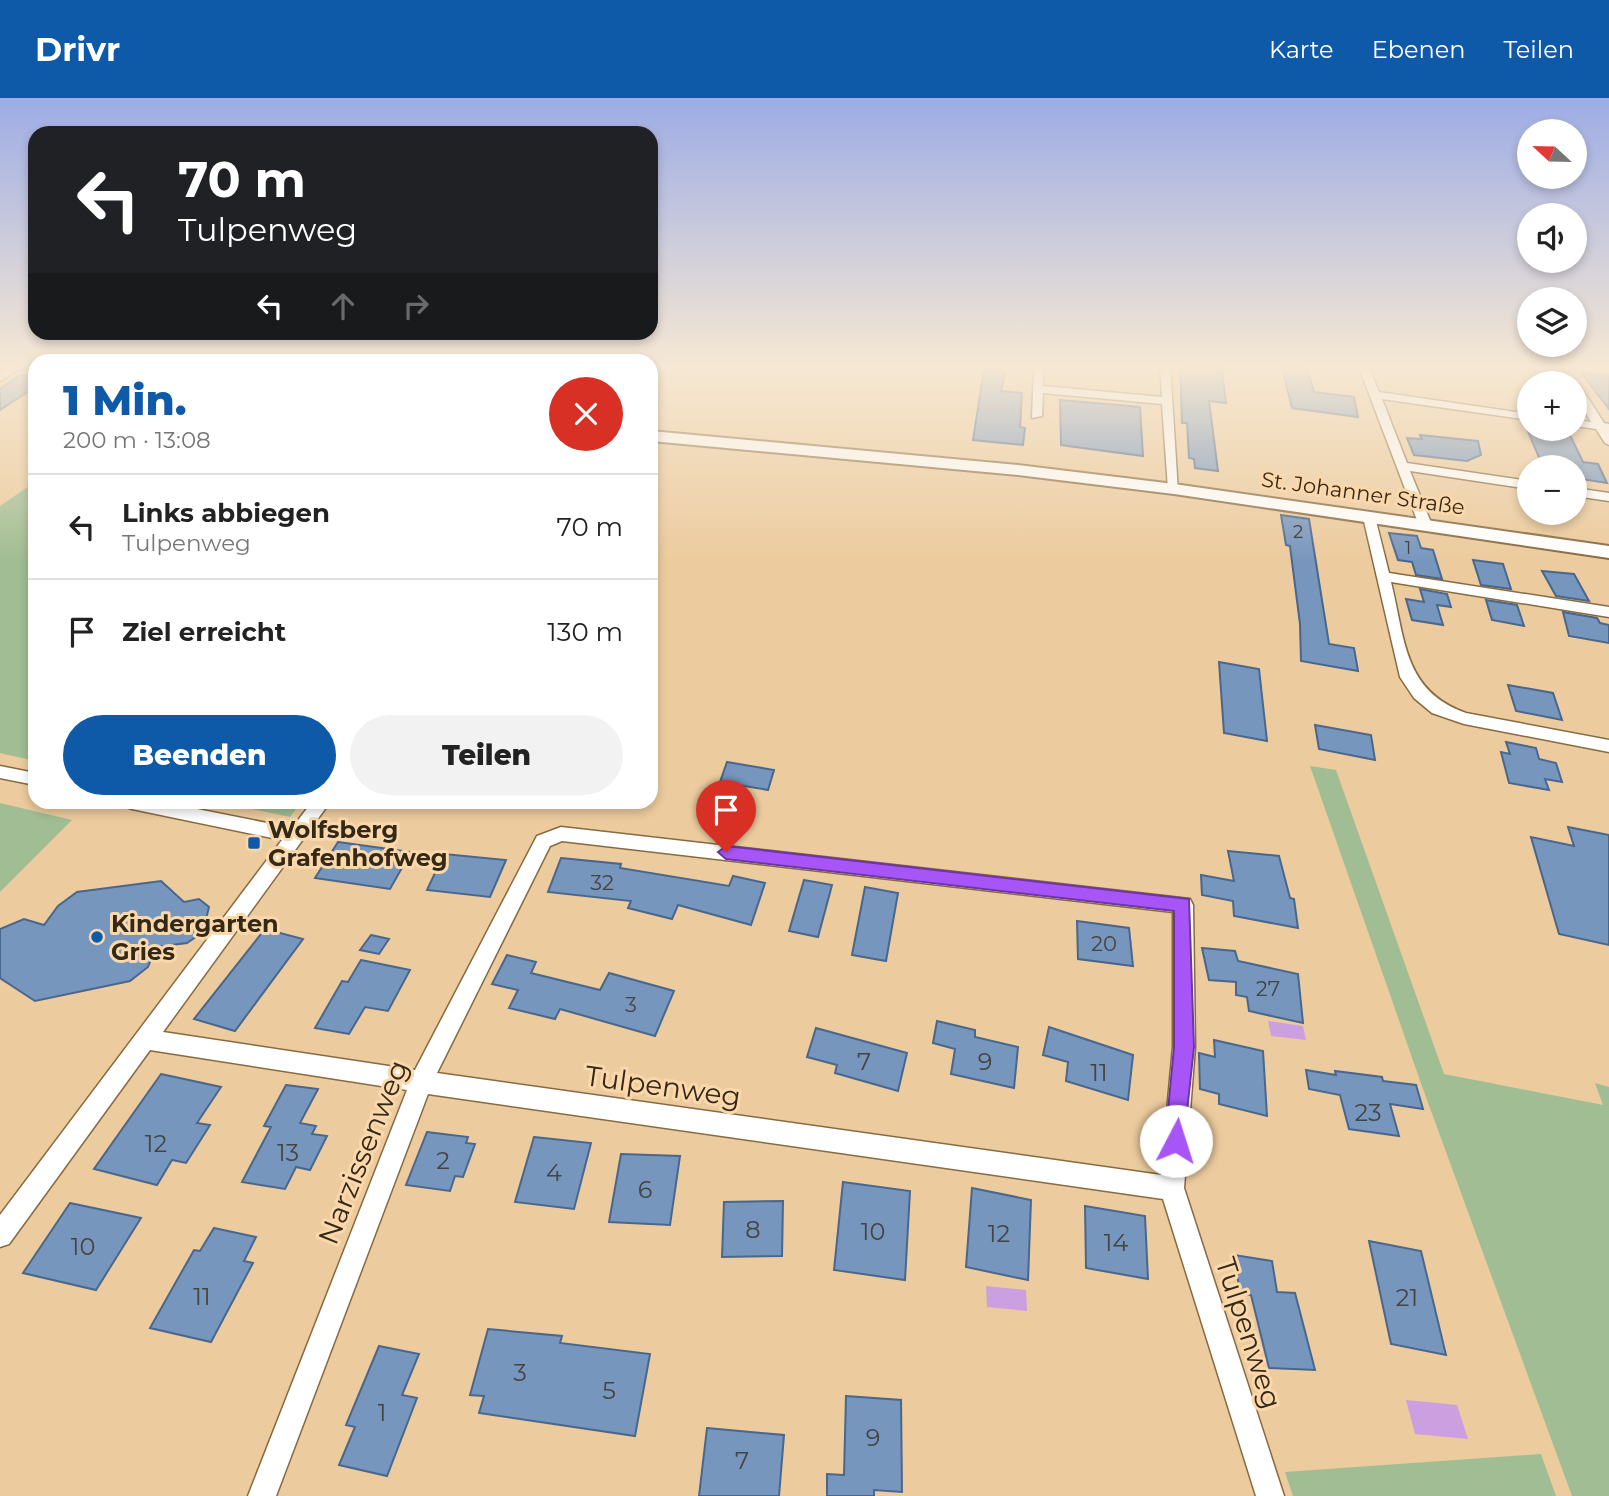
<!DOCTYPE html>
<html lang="de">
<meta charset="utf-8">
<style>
:root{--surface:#fff;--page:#f2f2f2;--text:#222;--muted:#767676;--line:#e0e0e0;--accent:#0e59a8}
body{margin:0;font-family:Montserrat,sans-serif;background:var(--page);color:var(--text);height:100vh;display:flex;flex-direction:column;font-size:26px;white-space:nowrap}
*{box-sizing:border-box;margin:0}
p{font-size:23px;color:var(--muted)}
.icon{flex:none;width:38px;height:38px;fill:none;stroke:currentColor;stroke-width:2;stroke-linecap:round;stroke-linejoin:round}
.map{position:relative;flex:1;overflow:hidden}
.sheet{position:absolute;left:28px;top:256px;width:630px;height:455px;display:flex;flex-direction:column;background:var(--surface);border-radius:21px;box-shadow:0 4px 10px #0003}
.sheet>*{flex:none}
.guide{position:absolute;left:28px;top:28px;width:630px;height:214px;border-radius:21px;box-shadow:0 4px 10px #0003;background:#202124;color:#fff;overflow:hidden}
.needle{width:46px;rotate:292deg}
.fabs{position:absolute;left:1517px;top:21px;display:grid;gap:14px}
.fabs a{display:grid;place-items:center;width:70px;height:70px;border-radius:50%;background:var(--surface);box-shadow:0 4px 10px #0003;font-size:35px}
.pin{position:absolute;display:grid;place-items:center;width:60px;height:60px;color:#fff;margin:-72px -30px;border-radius:50% 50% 50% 0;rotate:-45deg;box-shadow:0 0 7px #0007}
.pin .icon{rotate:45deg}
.me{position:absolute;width:77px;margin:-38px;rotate:5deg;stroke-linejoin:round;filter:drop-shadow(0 0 5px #0008)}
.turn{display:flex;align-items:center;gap:24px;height:147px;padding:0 35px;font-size:32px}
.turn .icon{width:91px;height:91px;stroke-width:2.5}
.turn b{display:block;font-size:49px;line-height:60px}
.lanes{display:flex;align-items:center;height:66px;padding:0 35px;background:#0003;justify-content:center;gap:35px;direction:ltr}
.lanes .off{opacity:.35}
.round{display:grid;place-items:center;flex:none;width:74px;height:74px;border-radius:37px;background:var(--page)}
.summary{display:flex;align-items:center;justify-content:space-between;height:119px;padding:0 35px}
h1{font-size:42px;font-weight:800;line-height:52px;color:var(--accent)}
.cta{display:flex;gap:14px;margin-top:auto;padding:14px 35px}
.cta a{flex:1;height:80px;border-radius:42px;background:var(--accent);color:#fff;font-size:28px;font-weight:800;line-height:80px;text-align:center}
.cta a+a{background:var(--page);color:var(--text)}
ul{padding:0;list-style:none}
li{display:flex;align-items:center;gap:21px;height:105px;padding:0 35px;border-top:2px solid var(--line)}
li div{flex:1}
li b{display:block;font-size:26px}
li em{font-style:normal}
header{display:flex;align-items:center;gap:42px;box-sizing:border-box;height:98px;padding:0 35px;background:var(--accent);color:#fff}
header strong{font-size:33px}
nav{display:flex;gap:38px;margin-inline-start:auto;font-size:24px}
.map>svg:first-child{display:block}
.green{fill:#a1bd93}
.water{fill:#cc9fe1}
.building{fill:#7796be;stroke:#49678c;stroke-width:2}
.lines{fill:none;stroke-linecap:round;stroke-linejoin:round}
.street-casing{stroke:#886a40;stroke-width:3}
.secondary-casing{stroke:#886a40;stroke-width:4}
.street{fill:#fff;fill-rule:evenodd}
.secondary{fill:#fff;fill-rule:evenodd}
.route{fill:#a855f7;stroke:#6d37a1;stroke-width:2}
.poi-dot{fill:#0e59a8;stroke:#fad8ab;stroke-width:2.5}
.labels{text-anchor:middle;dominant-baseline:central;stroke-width:6;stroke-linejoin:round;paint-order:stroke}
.far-number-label{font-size:18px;fill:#454440}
.far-street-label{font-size:21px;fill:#342816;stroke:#fad8ab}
.number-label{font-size:21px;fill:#454440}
.poi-label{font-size:24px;font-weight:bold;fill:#342816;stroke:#fad8ab;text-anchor:start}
.near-number-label{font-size:24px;fill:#454440}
.near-street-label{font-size:28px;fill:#342816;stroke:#fad8ab}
</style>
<header>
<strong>Drivr</strong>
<nav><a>Karte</a><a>Ebenen</a><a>Teilen</a></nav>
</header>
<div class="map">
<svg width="1609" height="1398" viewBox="0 0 1609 1398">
<rect width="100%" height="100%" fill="#eccb9e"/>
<path class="green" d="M35,384V663L0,655V408Z
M1310,668L1336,672L1444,976L1603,1007L1595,985L1609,989V1398H1572L1423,991Z
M219,704H302L290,719Z
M0,705L72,722L0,794Z
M1541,1356L1556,1398H1293L1285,1374Z"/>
<path class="water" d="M1268,923L1303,928L1306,942L1271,938Z
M986,1188L1026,1192L1027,1213L987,1209Z
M1406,1302L1457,1307L1468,1341L1415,1336Z"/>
<path class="building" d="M1180,267H1221L1226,305L1209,303L1218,373L1195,370L1194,361L1189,360L1187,325H1182Z
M1281,267H1306L1314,294L1354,299L1358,319L1292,310Z
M984,271L1005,274L1001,293L1022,295L1020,329L1025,330L1023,347L973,342Z
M1582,276L1609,278V311Z
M20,277L35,278V289L0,312V291Z
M1060,302L1140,309L1143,358L1061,347Z
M1527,331H1567L1583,364L1598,366L1607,385L1575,380V369H1543Z
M1420,337L1478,343L1481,357L1467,363L1414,357L1407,340L1422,341Z
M1281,417L1309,421L1329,546L1354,550L1358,573L1301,563L1300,526L1290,448L1286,447Z
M1389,435L1417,438L1421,450L1433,452L1442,481L1416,477L1412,464L1398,462Z
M1473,462L1503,466L1511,491L1481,487Z
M1542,473L1574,476L1589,503L1556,498Z
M1420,491L1447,496L1451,509L1437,507L1443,527L1412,522L1406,501L1424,504Z
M1486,502L1517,507L1524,528L1492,522Z
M1563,514L1597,520L1600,525L1609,527V545L1569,538Z
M1219,564L1259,571L1267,643L1224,635Z
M1508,587L1553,595L1562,622L1516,613Z
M1315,627L1371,637L1375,662L1319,651Z
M1506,644L1536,650L1539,661L1556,665L1562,684L1545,681L1549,692L1509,685L1501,654L1510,656Z
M727,664L774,672L768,692L720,684Z
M1568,729L1609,737V847L1559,836L1531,739L1574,748Z
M338,744L411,754L390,791L315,780Z
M1228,753L1279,758L1290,800L1294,801L1298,830L1234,818L1233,803L1202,797L1201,777L1234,783Z
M444,756L506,762L490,799L427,792Z
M561,760L621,766L620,770L729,788L733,778L765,785L751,827L678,807L672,821L628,810L631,803L548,794Z
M804,782L832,787L818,839L789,833Z
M161,783L184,804L199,801L209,809L203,834L187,845L156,849L148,869L130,883L35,903L0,880V831L24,821L44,827L58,808L77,794Z
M865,789L898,795L886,863L852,857Z
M1077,823L1129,830L1133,868L1078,861Z
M265,831L303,841L235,933L194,921Z
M371,837L389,841L379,856L360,852Z
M1202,850L1235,853L1238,863L1298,876L1303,925L1249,913L1247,899L1236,897V884L1209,882Z
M507,857L536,864L531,875L600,892L609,875L674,893L655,938L560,911L555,921L509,910L518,892L492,886Z
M361,862L410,872L388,913L365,909L349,936L315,930L342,883L348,884Z
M937,923L975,932V939L1018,949L1014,990L951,976L955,951L933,945Z
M1049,929L1133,957L1128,1002L1066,983L1068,964L1043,957Z
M816,930L907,955L898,993L835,975L837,967L807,959Z
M1214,942L1263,953L1267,1018L1219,1006V996L1200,991L1199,955L1215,959Z
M1306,972L1336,977L1335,973L1382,979L1383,983L1416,987L1423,1011L1390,1006L1399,1038L1349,1031L1340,997L1309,991Z
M161,976L221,989L197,1025L210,1027L186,1065L172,1062L157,1087L94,1071Z
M286,987L318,991L300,1025L316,1028L312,1036L327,1038L310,1072L296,1069L285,1091L242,1084L271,1029L264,1028Z
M427,1034L468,1039L466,1045L475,1046L463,1079L455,1078L450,1093L406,1087Z
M534,1039L591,1045L574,1111L515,1104Z
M621,1056L680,1058L670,1127L609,1124Z
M843,1084L910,1093L905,1182L834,1172Z
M972,1090L1031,1102L1028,1182L966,1169Z
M783,1103L782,1158L722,1159L724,1104Z
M70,1105L141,1120L96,1192L23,1175Z
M1085,1108L1145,1118L1148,1181L1086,1170Z
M214,1130L256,1139L244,1163L253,1165L211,1244L150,1230L194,1152L200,1153Z
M1369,1143L1421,1153L1446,1257L1391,1246Z
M1234,1157L1272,1163L1277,1194L1295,1195L1315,1272L1269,1270L1251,1197L1240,1195Z
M488,1231L562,1238L560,1245L650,1256L635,1338L479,1315L484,1298L470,1297Z
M379,1248L419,1256L402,1297L417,1300L387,1378L339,1367L355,1329L346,1327Z
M846,1298L901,1302L902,1394L874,1392V1398H827V1376L844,1377Z
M707,1330L784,1337L779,1398H699Z"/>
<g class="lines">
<g class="street-casing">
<path id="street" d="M14,267H26L0,283V275Z
M1034,267H1044L1043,288L1162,299L1160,267H1170L1178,394L1168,391L1162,306L1043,295L1042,318L1032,320Z
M1358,267H1368L1379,294L1530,316V322L1382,301L1407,365L1530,383V391L1410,373L1432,427L1425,431L1420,430Z
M1560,267L1609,269V275L1564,272L1560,271Z
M1573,285L1579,286L1604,325L1609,326V347L1605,345L1596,331L1575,328V322L1591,324L1575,297Z
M1575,390L1609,395V403L1575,398Z
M1369,415L1375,419L1389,475L1609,509V519L1391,484C1405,540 1403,593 1466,615L1609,642V654L1464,626L1432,615L1414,600L1400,579L1363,419Z
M0,668L35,675V687L0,680Z
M123,704H162L292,730L312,704H330L163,934L415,972L537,738L561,729L1190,801L1193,807L1195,949L1184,1090L1284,1398H1256L1163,1101L428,996L276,1398H248L407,992L150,952L9,1146L0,1149V1117L282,742L132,711L126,709ZM562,743L1173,814V949L1161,1077L437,975L550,748Z"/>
</g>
<g class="secondary-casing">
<path id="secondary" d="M651,333L1018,367L1174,386L1609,448V460L1174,396L1018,377L651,343Z"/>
</g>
<use href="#street" class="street"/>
<use href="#secondary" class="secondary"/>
</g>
<linearGradient id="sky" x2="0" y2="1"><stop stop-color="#9dace5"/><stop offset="0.58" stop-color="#f6e8d3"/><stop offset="1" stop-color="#f6e8d3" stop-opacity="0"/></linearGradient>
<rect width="1609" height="463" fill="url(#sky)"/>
<path class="route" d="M726,748L1189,801L1194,949L1183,1050L1176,1054L1168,1050L1165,1043L1174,949V813L726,761L718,754Z"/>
<g class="poi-dot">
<rect x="247" y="738" width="14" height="14" rx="3.5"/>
<circle cx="97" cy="839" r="7"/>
</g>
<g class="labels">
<g class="far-number-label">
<text x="1298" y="434">2</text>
<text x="1408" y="450">1</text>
</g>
<g class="far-street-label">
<text transform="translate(1363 395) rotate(8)">St. Johanner Straße</text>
</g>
<g class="number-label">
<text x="602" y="784">32</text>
<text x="1104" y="845">20</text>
<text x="1268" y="890">27</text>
<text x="631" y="906">3</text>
</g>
<g class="poi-label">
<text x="268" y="731">Wolfsberg<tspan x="268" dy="28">Grafenhofweg</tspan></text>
<text x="111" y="825">Kindergarten<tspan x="111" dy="28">Gries</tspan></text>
</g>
<g class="near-number-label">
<text x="864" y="963">7</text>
<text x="985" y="963">9</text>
<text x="1099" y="974">11</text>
<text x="1368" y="1014">23</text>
<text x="156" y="1045">12</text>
<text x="288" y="1054">13</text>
<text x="443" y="1062">2</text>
<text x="554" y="1074">4</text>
<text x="645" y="1091">6</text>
<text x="753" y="1131">8</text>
<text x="873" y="1133">10</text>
<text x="999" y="1135">12</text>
<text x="1116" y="1144">14</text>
<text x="83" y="1148">10</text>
<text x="202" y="1198">11</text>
<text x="1407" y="1199">21</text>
<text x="520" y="1274">3</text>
<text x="609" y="1292">5</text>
<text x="382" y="1314">1</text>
<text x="873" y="1339">9</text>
<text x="742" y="1362">7</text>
</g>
<g class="near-street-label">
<text transform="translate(663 988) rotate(8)">Tulpenweg</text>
<text transform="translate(363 1054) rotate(-68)">Narzissenweg</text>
<text transform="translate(1249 1235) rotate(72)">Tulpenweg</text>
</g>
</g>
</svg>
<div class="fabs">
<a><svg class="needle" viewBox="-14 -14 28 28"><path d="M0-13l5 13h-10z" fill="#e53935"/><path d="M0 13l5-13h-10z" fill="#767676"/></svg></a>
<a><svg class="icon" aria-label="sound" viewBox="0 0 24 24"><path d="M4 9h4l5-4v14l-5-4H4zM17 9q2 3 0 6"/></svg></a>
<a><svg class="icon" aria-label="layers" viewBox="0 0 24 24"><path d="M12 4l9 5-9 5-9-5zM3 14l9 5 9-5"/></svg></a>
<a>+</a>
<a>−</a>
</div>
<div class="pin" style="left:726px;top:754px;background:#d93025"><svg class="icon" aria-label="arrive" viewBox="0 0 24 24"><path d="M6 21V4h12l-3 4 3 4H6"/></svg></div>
<svg class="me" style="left:1176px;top:1043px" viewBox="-20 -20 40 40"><circle r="19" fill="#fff"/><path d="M0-13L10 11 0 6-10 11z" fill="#a855f7"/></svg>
<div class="guide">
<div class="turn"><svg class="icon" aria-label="left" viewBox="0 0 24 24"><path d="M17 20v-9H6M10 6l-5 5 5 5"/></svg><div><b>70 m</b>Tulpenweg</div></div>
<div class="lanes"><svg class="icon" aria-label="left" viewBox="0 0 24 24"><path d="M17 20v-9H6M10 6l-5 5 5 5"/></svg><svg class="icon off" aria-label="ahead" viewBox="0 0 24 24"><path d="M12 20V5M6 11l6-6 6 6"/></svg><svg class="icon off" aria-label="right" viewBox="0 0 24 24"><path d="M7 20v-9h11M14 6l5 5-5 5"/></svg></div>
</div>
<section class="sheet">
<div class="summary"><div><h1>1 Min.</h1><p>200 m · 13:08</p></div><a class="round" style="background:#d93025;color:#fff"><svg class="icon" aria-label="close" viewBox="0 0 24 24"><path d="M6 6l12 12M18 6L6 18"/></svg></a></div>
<ul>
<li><svg class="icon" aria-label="left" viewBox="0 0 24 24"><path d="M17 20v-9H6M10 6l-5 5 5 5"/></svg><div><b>Links abbiegen</b><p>Tulpenweg</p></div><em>70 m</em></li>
<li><svg class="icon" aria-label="arrive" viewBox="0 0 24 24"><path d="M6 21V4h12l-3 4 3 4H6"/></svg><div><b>Ziel erreicht</b></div><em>130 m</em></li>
</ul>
<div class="cta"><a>Beenden</a><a>Teilen</a></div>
</section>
</div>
